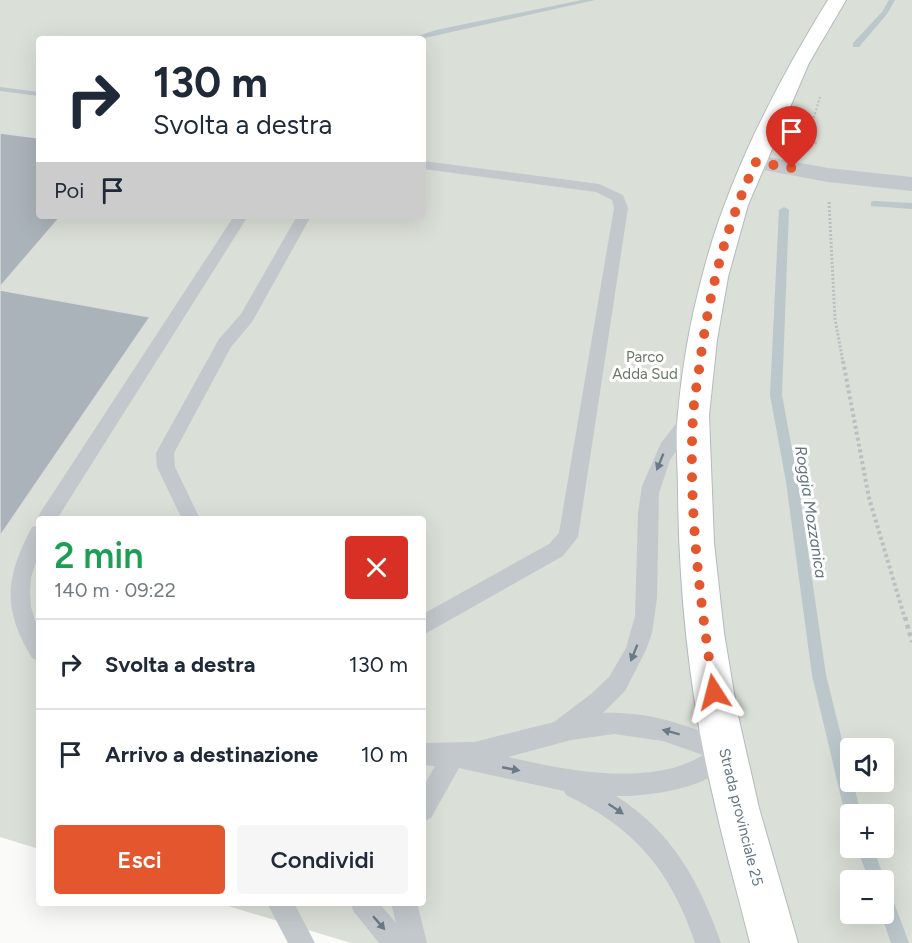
<!DOCTYPE html>
<html lang="it">
<meta charset="utf-8">
<style>
:root{--surface:#fff;--page:#f6f6f7;--text:#1f2937;--muted:#747a83;--line:#e0e1e3;--accent:#e4572e}
body{margin:0;font-family:Figtree,sans-serif;background:var(--page);color:var(--text);height:100vh;display:flex;flex-direction:column;font-size:22px;white-space:nowrap}
*{box-sizing:border-box;margin:0}
p{font-size:20px;color:var(--muted)}
.icon{flex:none;width:33px;height:33px;fill:none;stroke:currentColor;stroke-width:2;stroke-linecap:round;stroke-linejoin:round}
.map{position:relative;flex:1;overflow:hidden}
.details{position:absolute;left:36px;top:516px;width:390px;height:390px;display:flex;flex-direction:column;background:var(--surface);border-radius:6px;box-shadow:0 6px 24px #0002}
.details>*{flex:none}
.top-card{position:absolute;left:36px;top:36px;width:390px;height:183px;border-radius:6px;box-shadow:0 6px 24px #0002;background:#fff;color:var(--text);overflow:hidden}
.controls{position:absolute;left:840px;top:738px;display:grid;gap:12px}
.controls a{display:grid;place-items:center;width:54px;height:54px;border-radius:6px;background:var(--surface);box-shadow:0 6px 24px #0002;font-size:30px}
.pin{position:absolute;display:grid;place-items:center;width:51px;height:51px;color:#fff;margin:-62px -26px;border-radius:50% 50% 50% 0;rotate:-45deg;box-shadow:0 0 6px #0007}
.pin .icon{rotate:45deg}
.me{position:absolute;width:66px;margin:-33px;rotate:351deg;stroke-linejoin:round;filter:drop-shadow(0 0 4px #0008)}
.turn{display:flex;align-items:center;gap:21px;height:126px;padding:0 18px;font-size:27px}
.turn .icon{width:78px;height:78px;stroke-width:2.5}
.turn b{display:block;font-size:42px;line-height:51px}
.then{display:flex;align-items:center;height:57px;padding:0 18px;background:#0003;gap:12px;font-size:22px}
.round{display:grid;place-items:center;flex:none;width:63px;height:63px;border-radius:6px;background:var(--page)}
.summary{display:flex;align-items:center;justify-content:space-between;height:102px;padding:0 18px}
h1{font-size:36px;font-weight:600;line-height:45px;color:#1e9e55}
.button{display:flex;gap:12px;margin-top:auto;padding:12px 18px}
.button a{flex:1;height:69px;border-radius:6px;background:var(--accent);color:#fff;font-size:24px;font-weight:600;line-height:69px;text-align:center}
.button a+a{background:var(--page);color:var(--text)}
ul{padding:0;list-style:none}
li{display:flex;align-items:center;gap:18px;height:90px;padding:0 18px;border-top:2px solid var(--line)}
li div{flex:1}
li b{display:block;font-size:22px}
li em{font-style:normal}
.map>svg:first-child{display:block}
.green{fill:#dadfd7;fill-rule:evenodd}
.lines{fill:none;stroke-linecap:round;stroke-linejoin:round}
.stream{fill:#bbc7cb;fill-rule:evenodd}
.building{fill:#aab3b9;stroke:#dcdcda;stroke-width:1.5}
.secondary-casing{stroke:#b3babf;stroke-width:2}
.path-far3{stroke:#bbbfc2;stroke-width:2;stroke-dasharray:2 2;stroke-linecap:butt}
.path-far2{stroke:#bbbfc2;stroke-width:3;stroke-dasharray:2 2;stroke-linecap:butt}
.path-far1{stroke:#bbbfc2;stroke-width:4;stroke-dasharray:3 3;stroke-linecap:butt}
.path{stroke:#bbbfc2;stroke-width:4.5;stroke-dasharray:4 4;stroke-linecap:butt}
.lane{fill:#c3c8cc;fill-rule:evenodd}
.street{fill:#c3c8cc;fill-rule:evenodd}
.secondary{fill:#fff;fill-rule:evenodd}
.oneway{fill:#6a7a87}
.route{stroke:#e4572e;stroke-width:10;stroke-dasharray:0 18}
.labels{text-anchor:middle;dominant-baseline:central;stroke-width:6;stroke-linejoin:round;paint-order:stroke}
.park-label{font-size:15px;fill:#687a64;stroke:#fff}
.street-label{font-size:15px;fill:#657683;stroke:#fff}
.water-label{font-size:16px;font-style:italic;fill:#60757c;stroke:#fff}
</style>
<div class="map">
<svg width="912" height="943" viewBox="0 0 912 943">
<rect width="100%" height="100%" fill="#fafaf8"/>
<path class="green" d="M0,0H912V943H351L218,903H423V519H39V849L0,837ZM39,39H423V216H39ZM850,748H884V782H850ZM850,814H884V848H850ZM850,880H884V914H850Z"/>
<g class="lines">
<path class="stream" d="M582,0H595L420,39H409L436,30Z
M889,0H895L887,14L859,47H853V43L882,12Z
M0,87L39,92V96L0,91Z
M874,201L912,203V209L871,206V202Z
M784,207L789,210L782,395L798,482L826,675L850,772V782H853L861,814H850V821L847,820L845,814L812,675L786,482L770,395L779,210Z
M857,848H873L885,880L884,884V880H869Z
M884,890L890,892L909,943H891L881,914H884Z"/>
</g>
<path class="building" d="M0,133L39,138V216H61L0,287Z
M0,290L150,317L0,536Z"/>
<g class="lines">
<g class="secondary-casing">
<path id="secondary" d="M828,0H846L809,63L748,205L728,277L717,340L709,415L714,543L724,633L737,711L759,808L798,943H750C739,898 726,854 716,809C691,706 679,598 678,492C678,466 675,439 678,413C682,368 690,321 702,277C726,181 776,84 828,0Z"/>
</g>
<path class="path-far3" d="M816,144L810,130L820,97"/>
<path class="path-far2" d="M829,202L835,319L843,362"/>
<path class="path-far1" d="M843,361L869,498L905,619"/>
<path class="path" d="M905,617L912,642"/>
<path class="lane" d="M423,161L599,184L623,195L628,208L578,537L563,556L423,635V614L549,544L559,533L614,208L612,200L596,192L423,169Z
M234,216H248L57,519H39V522L38,519L40,513Z
M297,216H311L252,322L231,347L174,453L175,467L200,519H182L157,467L156,453L219,339L241,314Z
M692,409L698,411L701,416L670,460L659,493L657,598L652,633L646,650L625,691L603,713C649,711 692,726 733,745L736,753C722,787 649,797 616,796C672,831 700,883 721,943H695C671,871 635,828 566,795L564,791L459,768L431,818L423,822V787L435,766L423,765V743L474,742L554,722L591,694L609,677L626,648L635,616L638,513L642,486L661,443L686,411ZM614,734L663,741L703,755C650,788 566,770 508,757L571,740Z
M39,525V553L31,578L30,592L31,607L39,632V661L32,658C2,608 5,578 32,527Z
M267,903H294L315,943H288Z
M350,903H379L396,923L391,903H417L427,943H379L354,912Z"/>
<path class="street" d="M756,155L828,168L912,177V191L828,182L748,167L744,162L748,157Z"/>
<use href="#secondary" class="secondary"/>
</g>
<defs><path id="oneway-solid" d="M-6-.8H1V-3.2L6.5 0L1 3.2V.8H-6Z" transform="scale(1.5)"/></defs>
<g class="oneway">
<use href="#oneway-solid" transform="translate(660 462) rotate(112)"/>
<use href="#oneway-solid" transform="translate(634 653) rotate(112)"/>
<use href="#oneway-solid" transform="translate(671 732) rotate(-165)"/>
<use href="#oneway-solid" transform="translate(511 769) rotate(11)"/>
<use href="#oneway-solid" transform="translate(616 809) rotate(34)"/>
<use href="#oneway-solid" transform="translate(379 923) rotate(49)"/>
</g>
<g class="lines">
<path class="route" d="M714,692C700,601 688,507 693,416C694,398 698,379 700,362C710,289 725,228 756,162L792,168"/>
</g>
<g class="labels">
<g class="park-label">
<text x="645" y="357">Parco<tspan x="645" dy="17">Adda Sud</tspan></text>
</g>
<g class="street-label">
<text transform="translate(741 817) rotate(76)">Strada provinciale 25</text>
</g>
<g class="water-label">
<text transform="translate(811 512) rotate(81)">Roggia Mozzanica</text>
</g>
</g>
</svg>
<div class="controls">
<a><svg class="icon" aria-label="sound" viewBox="0 0 24 24"><path d="M4 9h4l5-4v14l-5-4H4zM17 9q2 3 0 6"/></svg></a>
<a>+</a>
<a>−</a>
</div>
<div class="pin" style="left:792px;top:168px;background:#d93025"><svg class="icon" aria-label="arrive" viewBox="0 0 24 24"><path d="M6 21V4h12l-3 4 3 4H6"/></svg></div>
<svg class="me" style="left:714px;top:692px" viewBox="-20 -20 40 40"><path d="M0-17L14 15 0 8-14 15z" fill="#e4572e" stroke="#fff" stroke-width="4"/></svg>
<div class="top-card">
<div class="turn"><svg class="icon" aria-label="right" viewBox="0 0 24 24"><path d="M7 20v-9h11M14 6l5 5-5 5"/></svg><div><b>130 m</b>Svolta a destra</div></div>
<div class="then">Poi<svg class="icon" aria-label="arrive" viewBox="0 0 24 24"><path d="M6 21V4h12l-3 4 3 4H6"/></svg></div>
</div>
<section class="details">
<div class="summary"><div><h1>2 min</h1><p>140 m · 09:22</p></div><a class="round" style="background:#d93025;color:#fff"><svg class="icon" aria-label="close" viewBox="0 0 24 24"><path d="M6 6l12 12M18 6L6 18"/></svg></a></div>
<ul>
<li><svg class="icon" aria-label="right" viewBox="0 0 24 24"><path d="M7 20v-9h11M14 6l5 5-5 5"/></svg><div><b>Svolta a destra</b></div><em>130 m</em></li>
<li><svg class="icon" aria-label="arrive" viewBox="0 0 24 24"><path d="M6 21V4h12l-3 4 3 4H6"/></svg><div><b>Arrivo a destinazione</b></div><em>10 m</em></li>
</ul>
<div class="button"><a>Esci</a><a>Condividi</a></div>
</section>
</div>
